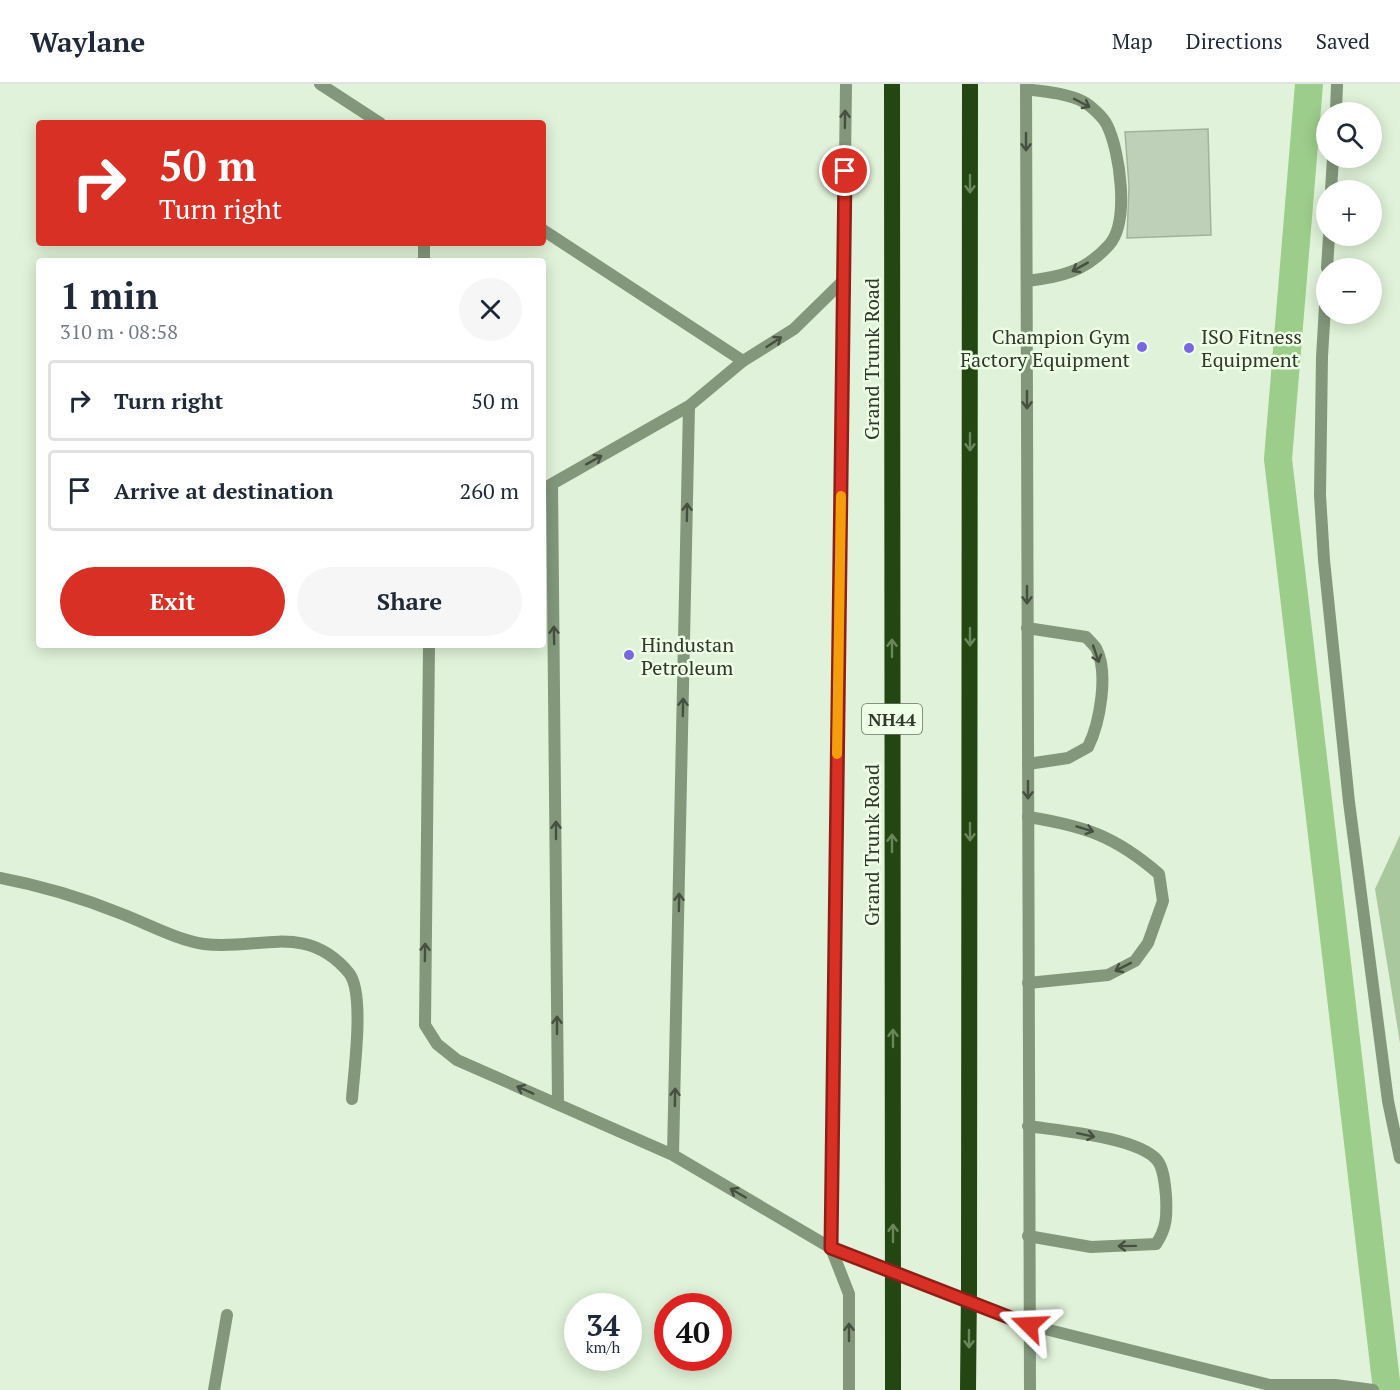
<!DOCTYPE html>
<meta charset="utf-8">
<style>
:root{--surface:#fff;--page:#f6f6f7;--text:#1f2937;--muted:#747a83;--line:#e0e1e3;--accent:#d93025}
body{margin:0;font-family:"PT Serif",serif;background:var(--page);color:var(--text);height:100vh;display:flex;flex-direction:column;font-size:22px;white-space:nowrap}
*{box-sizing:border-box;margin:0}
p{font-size:20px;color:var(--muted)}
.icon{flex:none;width:33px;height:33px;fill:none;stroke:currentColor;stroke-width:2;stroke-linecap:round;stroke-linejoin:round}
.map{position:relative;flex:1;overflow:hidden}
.side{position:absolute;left:36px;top:174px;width:510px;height:390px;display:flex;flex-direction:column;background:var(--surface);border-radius:6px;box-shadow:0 3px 15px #0003}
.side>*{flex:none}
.guide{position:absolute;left:36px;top:36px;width:510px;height:126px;border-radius:6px;box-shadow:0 3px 15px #0003;background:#d93025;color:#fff;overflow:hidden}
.controls{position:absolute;left:1316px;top:18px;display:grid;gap:12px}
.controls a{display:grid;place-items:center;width:66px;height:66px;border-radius:50%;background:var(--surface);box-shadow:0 3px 15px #0003;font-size:30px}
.speed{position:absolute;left:564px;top:1209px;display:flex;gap:12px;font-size:30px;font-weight:700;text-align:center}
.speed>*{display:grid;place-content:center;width:78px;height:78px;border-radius:50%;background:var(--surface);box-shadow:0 3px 15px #0003;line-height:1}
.speed small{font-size:15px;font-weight:400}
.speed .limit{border:9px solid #d22;background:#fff;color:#111}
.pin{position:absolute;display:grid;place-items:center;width:51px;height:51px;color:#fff;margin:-26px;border:3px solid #fff;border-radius:50%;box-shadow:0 2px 6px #0007}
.me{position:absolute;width:66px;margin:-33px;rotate:291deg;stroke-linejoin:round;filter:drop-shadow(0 0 4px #0008)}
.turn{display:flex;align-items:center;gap:21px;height:126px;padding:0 24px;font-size:27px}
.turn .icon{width:78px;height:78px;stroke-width:2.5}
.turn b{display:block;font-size:42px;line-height:51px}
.round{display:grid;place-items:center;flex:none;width:63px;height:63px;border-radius:32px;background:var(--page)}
.overview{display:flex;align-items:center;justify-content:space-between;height:102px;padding:0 24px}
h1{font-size:36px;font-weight:600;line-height:45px}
.primary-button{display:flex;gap:12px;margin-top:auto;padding:12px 24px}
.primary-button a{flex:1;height:69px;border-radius:36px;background:var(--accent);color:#fff;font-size:24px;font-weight:600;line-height:69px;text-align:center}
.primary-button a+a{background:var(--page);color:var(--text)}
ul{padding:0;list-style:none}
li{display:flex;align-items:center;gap:18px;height:81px;margin:0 12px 9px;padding:0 12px;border:3px solid var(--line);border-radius:6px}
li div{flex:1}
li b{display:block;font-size:22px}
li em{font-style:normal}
header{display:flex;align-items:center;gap:36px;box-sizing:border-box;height:84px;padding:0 30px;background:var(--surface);border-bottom:2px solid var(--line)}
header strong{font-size:28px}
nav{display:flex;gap:33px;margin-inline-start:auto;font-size:21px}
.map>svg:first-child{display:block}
.green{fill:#aac89e}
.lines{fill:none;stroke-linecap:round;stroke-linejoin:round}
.canal{stroke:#9dcd8a;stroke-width:28}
.building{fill:#bfd0b9;stroke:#a2b39c;stroke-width:1.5}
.service{stroke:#83987b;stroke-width:12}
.tertiary{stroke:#83987b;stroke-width:12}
.trunk{stroke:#244612;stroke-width:16}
.trunk-bridge{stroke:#244612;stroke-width:16}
.oneway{stroke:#465041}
.oneway2{stroke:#6a875c}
.route-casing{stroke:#8d1f18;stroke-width:15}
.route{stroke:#d93025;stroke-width:10}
.slow{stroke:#f59e0b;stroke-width:10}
.poi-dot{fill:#7966e1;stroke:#edffe6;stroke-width:2}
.labels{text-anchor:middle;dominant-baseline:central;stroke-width:5;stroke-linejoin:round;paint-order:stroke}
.shield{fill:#edffe6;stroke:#697465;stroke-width:1.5}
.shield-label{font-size:18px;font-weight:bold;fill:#31382e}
.poi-label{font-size:20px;fill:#31382e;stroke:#edffe6;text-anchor:start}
.street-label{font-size:20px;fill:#31382e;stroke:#edffe6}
</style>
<header>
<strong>Waylane</strong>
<nav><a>Map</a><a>Directions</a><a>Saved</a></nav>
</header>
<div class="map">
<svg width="1400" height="1306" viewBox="0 0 1400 1306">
<rect width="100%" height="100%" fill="#e0f2d9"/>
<path class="green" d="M1400,751V959L1375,805Z"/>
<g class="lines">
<path class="canal" d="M1309,0L1278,375L1387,1306"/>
</g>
<path class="building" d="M1208,45L1211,151L1127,154L1129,102L1125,48Z"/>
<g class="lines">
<path class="service" d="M320,0L380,39
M1026,5C1045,8 1068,9 1084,18C1091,22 1104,34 1107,41C1120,67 1130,138 1109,161C1085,188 1060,193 1027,197
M1336,28L1337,0
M1331,106L1333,74
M543,146L743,277
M424,159V177
M1327,184L1329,152
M1326,205L1322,273L1320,411L1324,476L1349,718L1388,1017L1400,1074
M1027,544L1086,553C1089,556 1093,560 1096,564C1109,588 1100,639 1088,663L1068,674L1028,680
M1028,733C1085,742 1115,752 1159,790L1163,817L1148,859L1135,877L1108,891L1028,899
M0,794C43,802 82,814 122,830C148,840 177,856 204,860C258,867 306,837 349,889C365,909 354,987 352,1015
M1028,1152L1091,1163L1156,1160C1167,1144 1167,1131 1166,1112C1165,1102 1164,1084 1157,1076C1137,1053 1060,1047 1028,1042
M214,1306L227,1231"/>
<path class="tertiary" d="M846,0L831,1164L1029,1241L1270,1301H1335L1373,1306
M1026,0L1030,1306
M552,400L558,1020
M543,405L689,322L743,277L794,245L844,196
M429,561L425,941L437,960L457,976L673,1071L831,1164L849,1210V1306
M673,1071L689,322"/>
<path class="trunk" d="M969,1205L970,0
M893,1270V1306"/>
<path class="trunk-bridge" d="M892,0L893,1270
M968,1306L969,1205"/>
</g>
<defs><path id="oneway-shaft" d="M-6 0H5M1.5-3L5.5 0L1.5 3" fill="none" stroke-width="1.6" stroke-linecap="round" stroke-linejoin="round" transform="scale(1.5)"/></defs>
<g class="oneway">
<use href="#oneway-shaft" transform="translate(1082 19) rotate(28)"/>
<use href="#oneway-shaft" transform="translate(845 35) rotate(-89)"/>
<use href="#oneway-shaft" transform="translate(1026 58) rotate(90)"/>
<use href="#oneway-shaft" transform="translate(1080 183) rotate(151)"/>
<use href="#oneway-shaft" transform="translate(774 258) rotate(-33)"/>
<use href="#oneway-shaft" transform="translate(1027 316) rotate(90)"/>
<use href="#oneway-shaft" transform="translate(594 376) rotate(-29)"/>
<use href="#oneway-shaft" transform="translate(687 428) rotate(-89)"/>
<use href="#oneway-shaft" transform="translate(1027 511) rotate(90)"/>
<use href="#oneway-shaft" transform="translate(554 551) rotate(-91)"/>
<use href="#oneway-shaft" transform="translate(1096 570) rotate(71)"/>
<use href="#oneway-shaft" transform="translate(683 623) rotate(-89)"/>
<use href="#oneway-shaft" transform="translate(1028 706) rotate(90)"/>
<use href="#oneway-shaft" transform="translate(1085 745) rotate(17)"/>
<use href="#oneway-shaft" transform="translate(556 746) rotate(-90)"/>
<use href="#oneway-shaft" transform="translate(679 818) rotate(-89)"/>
<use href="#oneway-shaft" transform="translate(425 868) rotate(-89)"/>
<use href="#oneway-shaft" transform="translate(1123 883) rotate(153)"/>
<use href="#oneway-shaft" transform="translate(557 941) rotate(-90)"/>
<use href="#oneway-shaft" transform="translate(525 1006) rotate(-156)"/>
<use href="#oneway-shaft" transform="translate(675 1013) rotate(-89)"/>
<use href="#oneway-shaft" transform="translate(1086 1051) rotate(12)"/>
<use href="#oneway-shaft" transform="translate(738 1109) rotate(-150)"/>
<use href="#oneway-shaft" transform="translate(1127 1162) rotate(179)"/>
<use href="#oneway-shaft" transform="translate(849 1248) rotate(-90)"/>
</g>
<g class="oneway2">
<use href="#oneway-shaft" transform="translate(970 100) rotate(90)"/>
<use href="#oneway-shaft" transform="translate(970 358) rotate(90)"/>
<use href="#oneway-shaft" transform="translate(970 553) rotate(90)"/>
<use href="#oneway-shaft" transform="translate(892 564) rotate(-90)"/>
<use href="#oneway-shaft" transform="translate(970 748) rotate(90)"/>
<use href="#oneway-shaft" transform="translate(892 759) rotate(-90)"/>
<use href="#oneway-shaft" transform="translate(893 954) rotate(-90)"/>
<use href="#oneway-shaft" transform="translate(893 1149) rotate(-90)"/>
<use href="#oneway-shaft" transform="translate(969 1255) rotate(90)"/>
</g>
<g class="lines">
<g class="route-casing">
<path id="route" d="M845,87L831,1164L1029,1241"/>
</g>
<use href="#route" class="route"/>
<path class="slow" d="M837,670L841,412"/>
</g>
<g class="poi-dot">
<circle cx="1142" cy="263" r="6"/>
<circle cx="1189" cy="264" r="6"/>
<circle cx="629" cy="571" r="6"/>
</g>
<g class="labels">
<rect class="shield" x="862" y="620" width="60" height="30" rx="4.5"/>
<g class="shield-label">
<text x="892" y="635">NH44</text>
</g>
<g class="poi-label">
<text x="1130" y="252" text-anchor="end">Champion Gym<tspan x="1130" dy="23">Factory Equipment</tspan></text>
<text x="1201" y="252">ISO Fitness<tspan x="1201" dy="23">Equipment</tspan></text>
<text x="641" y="560">Hindustan<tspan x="641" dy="23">Petroleum</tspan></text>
</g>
<g class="street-label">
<text transform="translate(871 275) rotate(-90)">Grand Trunk Road</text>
<text transform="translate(871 761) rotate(-90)">Grand Trunk Road</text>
</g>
</g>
</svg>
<div class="controls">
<a><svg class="icon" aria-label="search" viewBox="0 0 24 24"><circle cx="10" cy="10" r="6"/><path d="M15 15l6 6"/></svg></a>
<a>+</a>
<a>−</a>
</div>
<div class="speed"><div>34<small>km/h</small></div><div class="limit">40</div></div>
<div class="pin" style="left:845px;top:87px;background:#d93025"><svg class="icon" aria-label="arrive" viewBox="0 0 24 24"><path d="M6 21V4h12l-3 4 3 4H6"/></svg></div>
<svg class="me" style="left:1029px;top:1241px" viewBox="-20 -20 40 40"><path d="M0-17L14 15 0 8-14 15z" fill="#d93025" stroke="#fff" stroke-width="4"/></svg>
<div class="guide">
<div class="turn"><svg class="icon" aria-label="right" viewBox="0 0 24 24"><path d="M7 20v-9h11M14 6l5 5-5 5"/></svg><div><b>50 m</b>Turn right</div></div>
</div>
<section class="side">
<div class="overview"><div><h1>1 min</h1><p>310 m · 08:58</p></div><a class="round"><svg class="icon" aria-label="close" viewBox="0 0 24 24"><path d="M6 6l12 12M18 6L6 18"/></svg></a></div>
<ul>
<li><svg class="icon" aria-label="right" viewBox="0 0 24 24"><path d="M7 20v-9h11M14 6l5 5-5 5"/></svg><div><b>Turn right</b></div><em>50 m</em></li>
<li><svg class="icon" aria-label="arrive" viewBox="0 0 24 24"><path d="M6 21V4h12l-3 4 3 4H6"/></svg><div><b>Arrive at destination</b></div><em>260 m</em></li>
</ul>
<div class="primary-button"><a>Exit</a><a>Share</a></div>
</section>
</div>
